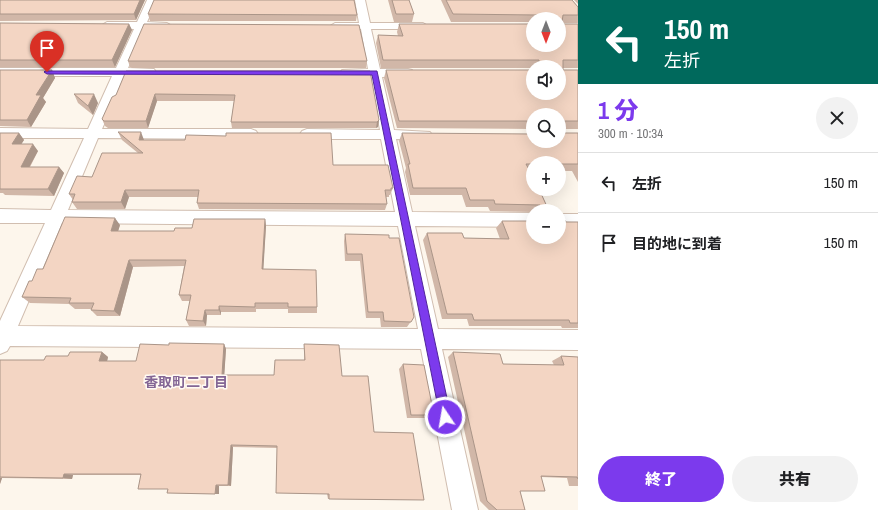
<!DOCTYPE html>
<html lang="ja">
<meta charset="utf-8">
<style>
:root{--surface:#fff;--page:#f2f2f2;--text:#202124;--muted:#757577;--line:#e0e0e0;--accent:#7c3aed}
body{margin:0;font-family:"Archivo Narrow","Noto Sans JP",sans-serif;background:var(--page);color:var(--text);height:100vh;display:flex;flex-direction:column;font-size:15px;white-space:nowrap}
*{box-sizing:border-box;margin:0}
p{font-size:13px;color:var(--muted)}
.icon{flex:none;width:22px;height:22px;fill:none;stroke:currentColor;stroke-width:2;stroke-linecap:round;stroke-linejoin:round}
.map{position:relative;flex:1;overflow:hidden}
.drawer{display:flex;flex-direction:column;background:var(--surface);width:300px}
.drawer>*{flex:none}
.guide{background:#00695c;color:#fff;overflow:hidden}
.needle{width:26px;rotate:180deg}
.buttons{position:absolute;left:526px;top:12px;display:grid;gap:8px}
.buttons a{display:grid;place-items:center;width:40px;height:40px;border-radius:50%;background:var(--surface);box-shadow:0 4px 16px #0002;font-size:20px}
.pin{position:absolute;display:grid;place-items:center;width:34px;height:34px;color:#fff;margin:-41px -17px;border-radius:50% 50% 50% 0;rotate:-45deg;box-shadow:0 0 4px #0007}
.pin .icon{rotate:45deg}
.me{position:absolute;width:44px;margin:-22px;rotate:348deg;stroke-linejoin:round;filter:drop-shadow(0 0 3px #0008)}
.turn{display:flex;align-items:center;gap:14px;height:84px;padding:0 20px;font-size:18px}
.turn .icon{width:52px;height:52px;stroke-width:2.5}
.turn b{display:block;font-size:28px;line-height:34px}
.round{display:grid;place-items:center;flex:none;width:42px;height:42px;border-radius:21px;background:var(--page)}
.headline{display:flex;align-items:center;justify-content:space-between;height:68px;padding:0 20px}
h1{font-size:24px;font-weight:800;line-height:30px;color:var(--accent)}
.primary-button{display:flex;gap:8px;margin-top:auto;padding:8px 20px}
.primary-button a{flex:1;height:46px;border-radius:24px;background:var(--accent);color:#fff;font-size:16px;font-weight:800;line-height:46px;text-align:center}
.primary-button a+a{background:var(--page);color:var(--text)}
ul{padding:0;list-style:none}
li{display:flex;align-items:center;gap:12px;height:60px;padding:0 20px;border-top:1px solid var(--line)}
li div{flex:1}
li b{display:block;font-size:15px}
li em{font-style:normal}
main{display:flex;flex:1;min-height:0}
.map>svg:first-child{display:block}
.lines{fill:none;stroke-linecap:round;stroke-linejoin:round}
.minor-casing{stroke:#d1beb0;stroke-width:2}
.minor{fill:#fff;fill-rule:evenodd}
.wall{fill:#d1b7a8}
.shaded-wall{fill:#aa9588}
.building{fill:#f3d5c3;stroke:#aa9588}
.route{fill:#7c3aed;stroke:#51269a}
.labels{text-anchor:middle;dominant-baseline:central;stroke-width:3;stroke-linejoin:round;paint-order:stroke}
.near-neighbourhood-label{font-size:14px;font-weight:bold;fill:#846695;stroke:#fffaf3}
</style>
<main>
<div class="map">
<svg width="578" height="510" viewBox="0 0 578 510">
<rect width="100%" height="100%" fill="#fdf6ec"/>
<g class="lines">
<g class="minor-casing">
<path id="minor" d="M147,0H157L147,22L167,23L172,26L167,29H145L128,68L154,69L156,72L154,75L125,76L102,129H251L256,131L258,134L256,137L251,139L98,138L68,210L395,212L381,139H307L302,137L300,134L302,131L307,129L380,130L370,77L342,76L340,73L342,70L368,69L361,29H335L330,26L335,23H359L355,0H365L370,23H423L428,26L423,29H371L380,69H408L412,70L414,73L412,76L382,77L394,130L430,132L432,135L430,138L425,140L396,139L412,212L533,213V227L415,226L438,329L578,330V350L442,349L478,510H452L421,349L10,346L7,351L0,354V321L45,223H0V209L51,210L84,138H0V128L88,129L112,76H0V68H116L134,29L107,28L102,25L107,22H137ZM62,223L398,226L418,329L18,326Z
M559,214H578V228H559Z"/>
</g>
<use href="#minor" class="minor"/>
</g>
<path class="wall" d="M0,0H145L136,20L0,21Z
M388,0H409L414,14L412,22H394Z
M441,0H572L578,7V23H562L564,24H578V68H563V70H578V129H564V133H578V182L572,171H559V163H533V171H530L549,211H533V212L490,211L488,207H466L462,195H410L405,172L406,168L399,141L402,133L559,141L533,115V129L397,128L384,78L386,70L533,93L559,67H533V68H381L376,43L378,35L398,36L397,32L399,24L533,45L559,19H533V22H451Z
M574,0H578V4Z
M148,14L357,15L356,21H150Z
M0,23L129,24L132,30L115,67H0Z
M128,61H367L366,68H132L130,67Z
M0,70H52L55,78L43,98L46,102L31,127L0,126Z
M126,71L379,120L378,127L376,128H232L231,122L234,101H157L148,128H108L105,126L102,119L116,95Z
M74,94L98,103L93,115L78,103Z
M118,132L144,140L333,165L393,188L390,195H389V197H386L387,204L385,210L199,209L197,203L198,197H129L125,209H77L72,202L73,200L69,194L92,177L138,153L122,140Z
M0,133H19L24,140L21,144L38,151L30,167H59L64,173L54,196L5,195L3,193H0Z
M265,219L266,226L263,269L317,307V313H288V309H256V312H221V315H207L206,326H189L186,320L190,301H182L179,295L184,266L133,267L120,316H97L91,310L92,309H75L69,304L30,303L22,297L32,281L43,269L120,225L118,231H174L192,228Z
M502,221L578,222V328H562L561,326H469L467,319H442L423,240L427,233L464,238L500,239L496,228Z
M345,234L389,238L414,317L407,327H381L380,318H366L360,261H345L344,241Z
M224,344L226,349L224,375H274L304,360V344L342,376L374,432L424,500L328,499L327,494L277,448L233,447L231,486H219V494L167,493L168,489H138L141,475H73L72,479L2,478L0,484V360H44L102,352L108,357L107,361H136L169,345Z
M453,352L503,364L554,365L552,361L561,356L578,357V486H569L567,478L541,477L545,491H520L525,510H489L480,501L448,357Z
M403,364L434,415L428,418H407L399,369Z"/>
<path class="shaded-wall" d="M140,0H145L136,20L134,14Z
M129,24L132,30L115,67L112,60Z
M52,70L55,78L43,98L46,102L31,127L27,120L36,95Z
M94,94L98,103L93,115L88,106Z
M155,94L157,101L148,128L146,121Z
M379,120L378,127L376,128L377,122Z
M141,132L144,140H139Z
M19,133L24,140L17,151L12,144Z
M33,144L38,151L26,173L21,167Z
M59,167L64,173L54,196L48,189Z
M125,190L129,197L125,209L121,202Z
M115,218L120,225L116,238L111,231Z
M265,219L266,226L263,276L262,269Z
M129,260L133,267L120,316L114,311Z
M219,306L221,312V315L219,310Z
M205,310L207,315L206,326L203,321Z
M224,344L226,349L224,380L222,375Z
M102,352L108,357L106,366L99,361Z
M231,445L233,447L231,486L228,485Z
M64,474L73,475L72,479L63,478Z
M0,478H2L0,484Z
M216,485L219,486V494H215Z"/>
<path class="building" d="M0,0H140L134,14H0Z
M154,0H354L357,15L148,14Z
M392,0H409L414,14H396Z
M446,0H572L578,7V15H563L562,22L564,24H578V60H563V70H578V121H564V133H578V164H559V163H533V164H526L533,177V189H539L549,211H541L540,205L495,204L494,200H470L466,188H413L408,164H410L402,133L533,134V141H559V115H533V121H399L386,70H533V93H559V67H539V60H383L378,35L403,36L399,24H533V45H559V19H538L537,15L453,14Z
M0,23L129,24L112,60H0Z
M144,24L359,25L367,61H128Z
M0,70H52L36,95H41L27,120H0Z
M126,71H370L379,120L377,122H231L235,95L155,94L146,121H104L102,119L112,97L116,95Z
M74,94H94L88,106Z
M118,132H141L139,140H185L186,135L226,136V133H331L333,165H388L393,188H391V190H385L387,204L197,203L199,190H125L121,202H72L75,194H69L77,176L92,177L102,153H143Z
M0,133H19L12,144H33L21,167H59L48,189H0Z
M65,217L115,218L111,231H174L175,228H192L194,219H265L262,269L316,270L317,307H288V303H255V307L219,306V310H205L203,321L186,320L191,295H179L186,260H129L114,311L91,310L94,303H69L71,298L22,297L29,281H32L37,269H43Z
M559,219L565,220L566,222H578V323H570L569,320H474L472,314H447L427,233H462L464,238L509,239L502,221H533V237H559Z
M345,234L389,235V238H399L414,317L411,322L384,321L383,312H368L362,254H347Z
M169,343L224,344L222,375H274L275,360H305L304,344L339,345L342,376H368L374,432L413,433L424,500L329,499V494L276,493L277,446L231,445L228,485H216L215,494L167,493L168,489H138L141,474H64L63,478L0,477V360H44L46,356H68L70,352H102L99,361H136L140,344L169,345Z
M453,352L500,354L503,364L564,365L561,356L578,357V479L577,477L541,476L545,491H520L525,510H497L487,501Z
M403,364L424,365L434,415H411Z"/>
<path class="route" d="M45,71H377L451,417L450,421L445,422L441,421L440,417L372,75L47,74L44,72Z"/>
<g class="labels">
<g class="near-neighbourhood-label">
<text x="186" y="382">香取町二丁目</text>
</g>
</g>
</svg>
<div class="buttons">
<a><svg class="needle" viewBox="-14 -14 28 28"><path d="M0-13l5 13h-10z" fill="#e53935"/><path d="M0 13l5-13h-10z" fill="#757577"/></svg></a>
<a><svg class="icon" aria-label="sound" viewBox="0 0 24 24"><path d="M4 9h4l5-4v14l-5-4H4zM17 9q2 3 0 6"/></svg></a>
<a><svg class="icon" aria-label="search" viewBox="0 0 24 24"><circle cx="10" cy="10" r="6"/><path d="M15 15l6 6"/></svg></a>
<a>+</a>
<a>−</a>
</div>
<div class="pin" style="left:47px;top:72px;background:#d93025"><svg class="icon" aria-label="arrive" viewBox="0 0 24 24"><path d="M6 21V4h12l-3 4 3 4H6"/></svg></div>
<svg class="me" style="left:445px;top:417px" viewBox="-20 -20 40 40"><circle r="17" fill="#7c3aed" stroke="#fff" stroke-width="3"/><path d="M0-11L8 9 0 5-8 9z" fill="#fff"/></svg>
</div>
<section class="drawer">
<div class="guide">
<div class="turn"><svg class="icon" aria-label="left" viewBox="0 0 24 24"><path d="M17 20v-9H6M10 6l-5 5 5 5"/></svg><div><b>150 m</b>左折</div></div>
</div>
<div class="headline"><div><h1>1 分</h1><p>300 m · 10:34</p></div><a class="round"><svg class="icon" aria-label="close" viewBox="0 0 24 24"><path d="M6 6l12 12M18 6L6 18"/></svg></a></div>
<ul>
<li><svg class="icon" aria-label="left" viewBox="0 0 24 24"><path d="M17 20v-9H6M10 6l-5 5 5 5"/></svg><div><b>左折</b></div><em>150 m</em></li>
<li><svg class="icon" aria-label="arrive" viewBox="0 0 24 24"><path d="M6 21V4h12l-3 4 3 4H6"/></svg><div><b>目的地に到着</b></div><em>150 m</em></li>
</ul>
<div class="primary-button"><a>終了</a><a>共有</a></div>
</section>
</main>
